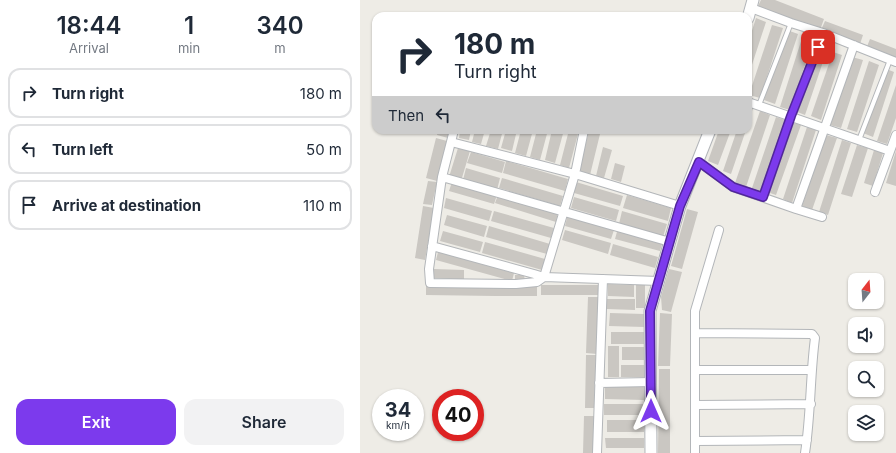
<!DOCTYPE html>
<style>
:root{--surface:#fff;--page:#f2f2f3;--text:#1f2937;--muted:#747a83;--line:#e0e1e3;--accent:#7c3aed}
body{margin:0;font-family:Inter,sans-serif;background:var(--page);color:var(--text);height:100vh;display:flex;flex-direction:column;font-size:15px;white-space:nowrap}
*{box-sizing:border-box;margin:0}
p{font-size:13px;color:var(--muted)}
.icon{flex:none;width:22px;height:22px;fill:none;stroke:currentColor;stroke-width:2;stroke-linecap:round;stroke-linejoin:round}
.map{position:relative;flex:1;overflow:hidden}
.details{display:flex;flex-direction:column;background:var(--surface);width:360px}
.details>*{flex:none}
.hud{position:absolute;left:12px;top:12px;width:380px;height:122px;border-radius:12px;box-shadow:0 1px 3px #0004;background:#fff;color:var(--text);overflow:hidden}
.needle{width:26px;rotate:17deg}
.tools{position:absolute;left:488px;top:273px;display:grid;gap:8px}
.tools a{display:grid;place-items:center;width:36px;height:36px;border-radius:8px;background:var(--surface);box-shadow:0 1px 3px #0004;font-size:20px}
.speed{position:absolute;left:12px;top:389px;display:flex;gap:8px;font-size:20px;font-weight:700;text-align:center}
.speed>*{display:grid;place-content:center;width:52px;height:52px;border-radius:50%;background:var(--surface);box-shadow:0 1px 3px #0004;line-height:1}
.speed small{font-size:10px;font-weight:400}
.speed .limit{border:6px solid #d22;background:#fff;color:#111}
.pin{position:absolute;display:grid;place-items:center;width:34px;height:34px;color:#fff;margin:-17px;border-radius:8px;box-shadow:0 2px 6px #0006}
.me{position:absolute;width:44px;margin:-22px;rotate:0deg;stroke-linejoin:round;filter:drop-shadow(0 0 3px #0008)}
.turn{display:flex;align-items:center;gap:14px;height:84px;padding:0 16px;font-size:18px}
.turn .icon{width:52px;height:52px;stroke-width:2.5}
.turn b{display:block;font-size:28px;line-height:34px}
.then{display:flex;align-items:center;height:38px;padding:0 16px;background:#0003;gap:8px;font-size:15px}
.eta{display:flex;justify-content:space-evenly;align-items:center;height:68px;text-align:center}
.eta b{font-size:24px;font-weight:600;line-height:28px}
.cta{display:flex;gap:8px;margin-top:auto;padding:8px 16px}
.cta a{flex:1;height:46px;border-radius:12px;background:var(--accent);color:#fff;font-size:16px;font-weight:600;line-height:46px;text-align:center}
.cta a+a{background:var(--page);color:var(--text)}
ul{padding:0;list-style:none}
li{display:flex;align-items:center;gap:12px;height:50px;margin:0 8px 6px;padding:0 8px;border:2px solid var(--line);border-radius:12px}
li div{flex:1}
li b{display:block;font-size:15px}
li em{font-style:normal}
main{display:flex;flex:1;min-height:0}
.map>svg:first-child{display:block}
.building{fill:#cac7c2}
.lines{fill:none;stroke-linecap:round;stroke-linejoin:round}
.lane-casing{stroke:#b3b6b9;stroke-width:6}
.street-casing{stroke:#b3b6b9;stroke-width:10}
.secondary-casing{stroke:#b2b5b9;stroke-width:13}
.lane{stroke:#fff;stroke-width:4}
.street{stroke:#fff;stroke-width:8}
.secondary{stroke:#fff;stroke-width:11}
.route-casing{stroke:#51269a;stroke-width:10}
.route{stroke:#7c3aed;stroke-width:7}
</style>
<main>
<section class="details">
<div class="eta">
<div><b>18:44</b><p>Arrival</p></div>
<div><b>1</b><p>min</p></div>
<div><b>340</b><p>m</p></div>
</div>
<ul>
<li><svg class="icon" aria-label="right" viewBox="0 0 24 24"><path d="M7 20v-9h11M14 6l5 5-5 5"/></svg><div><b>Turn right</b></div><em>180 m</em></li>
<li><svg class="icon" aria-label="left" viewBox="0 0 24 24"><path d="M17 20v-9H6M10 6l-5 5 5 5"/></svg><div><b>Turn left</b></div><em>50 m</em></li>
<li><svg class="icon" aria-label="arrive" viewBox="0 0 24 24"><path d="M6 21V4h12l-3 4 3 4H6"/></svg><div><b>Arrive at destination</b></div><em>110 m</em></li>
</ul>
<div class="cta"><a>Exit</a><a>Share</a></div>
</section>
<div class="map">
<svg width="536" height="453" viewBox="0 0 536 453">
<rect width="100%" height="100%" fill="#eeece6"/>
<path class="building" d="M401,0H415L464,19L460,30L398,6Z
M396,18L406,22L388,77V43Z
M465,21L503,35L500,44L461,30Z
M412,25L423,28L400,98L389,95Z
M427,30L438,34L415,104L404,100Z
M443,35L454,38L430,110L420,107Z
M510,39L536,49V60L506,49Z
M458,41L469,44L445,115L435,111Z
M473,52L482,55L461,120L451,116Z
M492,57L503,60L481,128L470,125Z
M509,61L519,65L497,132L487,129Z
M524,68L534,72L513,137L503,133Z
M536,85V118L527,144L517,141Z
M388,107L393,108L388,123Z
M400,111L410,115L386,187L375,183Z
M416,117L425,120L401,191L392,188Z
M431,122L441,125L416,195L407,192Z
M447,127L456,130L432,203L423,199Z
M78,130H90L88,138L77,135Z
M100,130H111L109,140L99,138Z
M115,130H125L121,144L112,142Z
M131,130H143L138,149L126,146Z
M146,130H157L152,151L141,148Z
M161,130H173L166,156L155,153Z
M177,130H188L180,160L170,157Z
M192,130H204L195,163L185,160Z
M209,130H219L209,168L200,165Z
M229,130H241L230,175L219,172Z
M359,130H371L358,165L348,161Z
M377,130H386L371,174L363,171Z
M466,135L477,138L452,210L442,206Z
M76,138L87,141L77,181L66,178Z
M482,140L491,143L468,215L459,212Z
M497,145L508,148L492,197L481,194Z
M243,147L252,150L244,178L236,176Z
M98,148L110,151L101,181L89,177Z
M514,150L523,153L513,186L504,183Z
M536,151V186L526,183Z
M111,152L145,162L142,173L107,163Z
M146,161L208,179L205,191L143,173Z
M255,163L265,166L261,182L251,179Z
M106,168L140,178L137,190L103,180Z
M142,178L203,196L200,206L139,188Z
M68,181L77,182L72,205L63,204Z
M92,182L137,195L134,204L89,191Z
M216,182L263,196L260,206L214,193Z
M138,195L198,212L196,222L135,203Z
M267,195L311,208L308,221L263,208Z
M214,197L259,210L256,221L211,208Z
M86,198L132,211L129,221L84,208Z
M63,206L74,208L65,260L55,258Z
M327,209L338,212L322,269L311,266Z
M134,211L194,228L191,238L131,221Z
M262,211L307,224L303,237L259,224Z
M208,214L255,227L251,239L205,226Z
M87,215L127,226L124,237L84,225Z
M129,226L190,244L187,254L126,237Z
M258,228L303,241L300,251L255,239Z
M205,230L251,243L248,254L202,240Z
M83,231L123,242L120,252L80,241Z
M125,242L185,259L182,270L122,253Z
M253,244L298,257L295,268L250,255Z
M78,252L154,273L152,281L76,260Z
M74,269L104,270V280L74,278Z
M309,269L322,272L311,312L302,310L301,297Z
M155,275H164L165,281H155Z
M66,284L133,286L177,285V296H135L66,295Z
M248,284L274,285V297L248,296Z
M181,285H238V295H181Z
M276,285H285V308H276Z
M228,297H239L237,354L226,353Z
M247,299H275V310L247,309Z
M250,313L284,314V327L249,326Z
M300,313L312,314L310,366H298Z
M251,332H284V344H251Z
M248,346H259V377H248Z
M262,347H284V360H262Z
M226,355H236L234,408H225Z
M261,365H285V377H261Z
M299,369H310V453H298Z
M245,387H284V400L245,399Z
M244,404H283V415H244Z
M224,416H234L233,453H223Z
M247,420H284V432H247Z
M245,438H284V448H246Z"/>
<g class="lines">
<g class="lane-casing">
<path id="lane" d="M399,105L431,23
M499,140L530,60"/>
</g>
<g class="street-casing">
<path id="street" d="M391,8L431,23L463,33L536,62
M388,102L530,151
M94,130L82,177L69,269L70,283L156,284L177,282L184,277L215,174L224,130
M91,142L215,174L320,206
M339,162L373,187L436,209L462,217
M82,177L310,242
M515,192L536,135
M403,197L431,117L463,33
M436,209L494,45
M72,246L174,274L184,277L299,281
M335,333L452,334L455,338C450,376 451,415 445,453
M335,370H451
M239,383L291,382
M335,405L451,404
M335,441L447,440
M237,453L243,279
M335,453V311L359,230"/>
</g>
<g class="secondary-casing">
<path id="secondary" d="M388,18L393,0
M291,453L290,311L320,206L350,130"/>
</g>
<use href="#lane" class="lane"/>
<use href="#street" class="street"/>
<use href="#secondary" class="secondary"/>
</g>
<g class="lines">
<g class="route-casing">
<path id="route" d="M291,411L290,311L320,206L339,162L373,187L403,197L431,116L458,47"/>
</g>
<use href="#route" class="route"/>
</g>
</svg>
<div class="tools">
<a><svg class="needle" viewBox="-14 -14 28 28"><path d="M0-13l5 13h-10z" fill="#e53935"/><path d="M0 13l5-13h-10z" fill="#747a83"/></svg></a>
<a><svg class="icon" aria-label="sound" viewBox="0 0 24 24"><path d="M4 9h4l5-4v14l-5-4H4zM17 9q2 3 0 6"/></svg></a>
<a><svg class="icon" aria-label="search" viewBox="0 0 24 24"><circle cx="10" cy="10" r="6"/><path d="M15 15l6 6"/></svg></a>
<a><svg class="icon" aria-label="layers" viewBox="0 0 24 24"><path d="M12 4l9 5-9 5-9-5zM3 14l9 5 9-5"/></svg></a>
</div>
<div class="speed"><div>34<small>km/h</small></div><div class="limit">40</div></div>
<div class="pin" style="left:458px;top:47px;background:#d93025"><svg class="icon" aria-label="arrive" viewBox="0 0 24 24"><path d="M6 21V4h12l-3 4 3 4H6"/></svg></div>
<svg class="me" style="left:291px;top:411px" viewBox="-20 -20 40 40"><path d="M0-17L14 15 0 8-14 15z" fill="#7c3aed" stroke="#fff" stroke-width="4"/></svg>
<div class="hud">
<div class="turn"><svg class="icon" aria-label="right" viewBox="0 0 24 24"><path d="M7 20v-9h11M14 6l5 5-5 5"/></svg><div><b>180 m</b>Turn right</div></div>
<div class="then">Then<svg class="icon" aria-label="left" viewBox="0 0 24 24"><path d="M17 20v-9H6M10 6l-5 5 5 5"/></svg></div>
</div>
</div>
</main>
